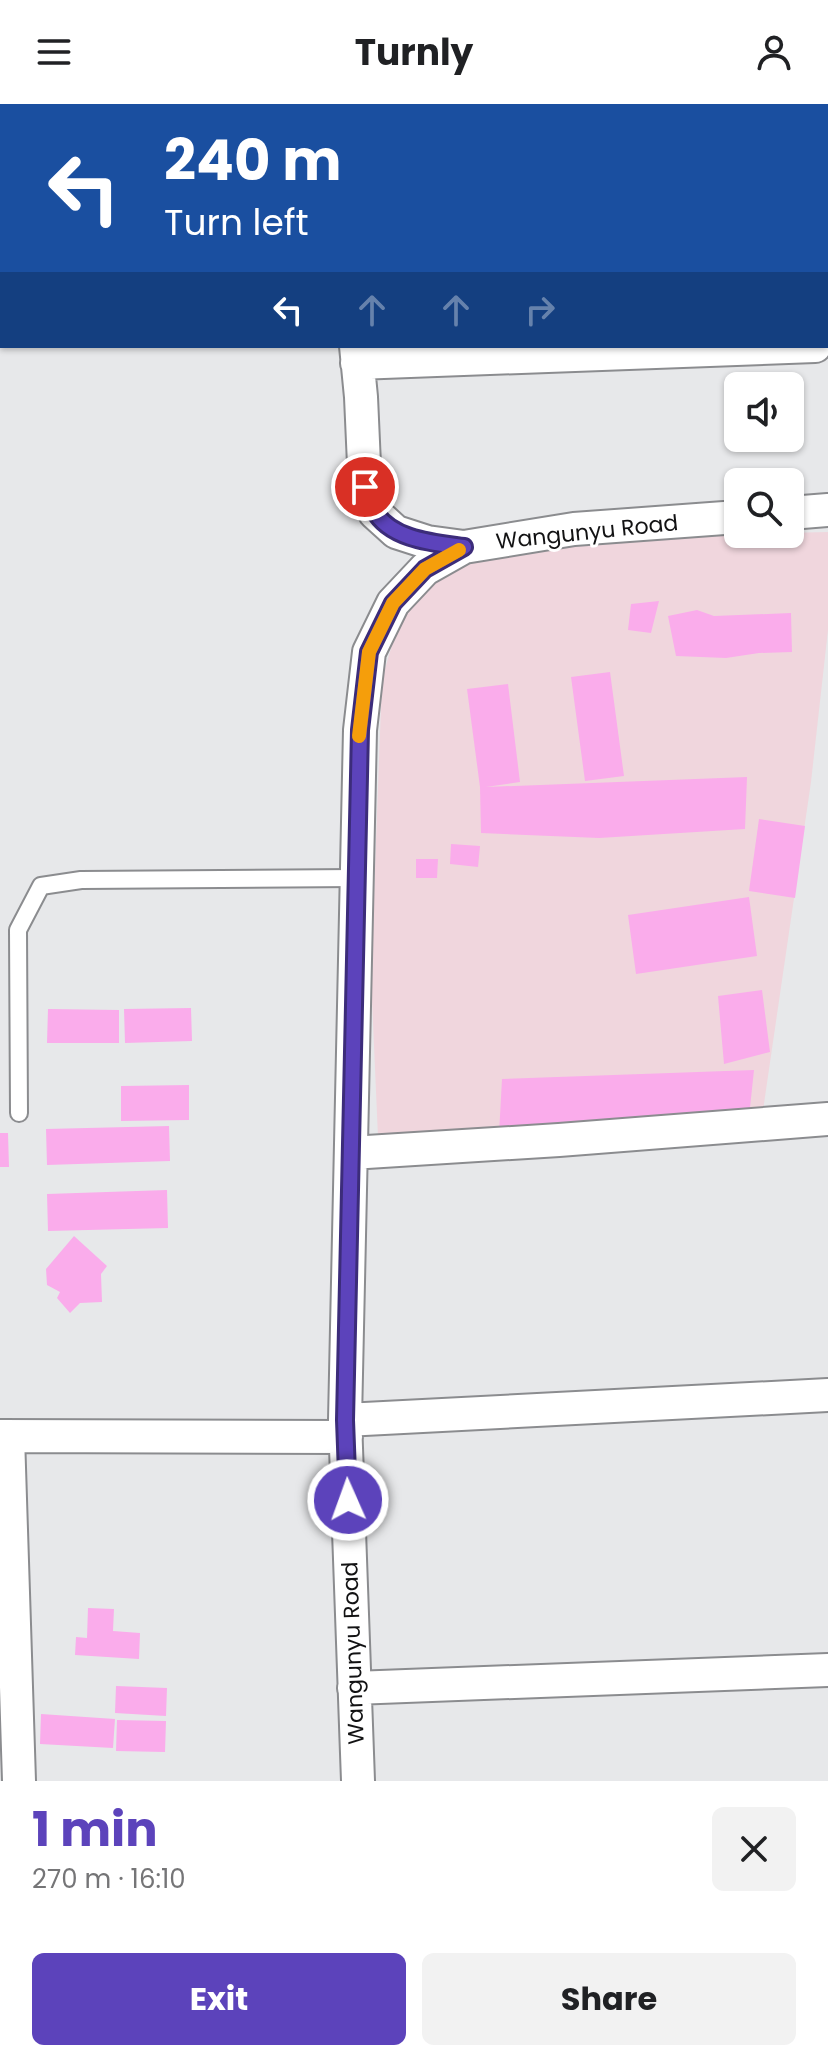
<!DOCTYPE html>
<meta charset="utf-8">
<style>
:root{--surface:#fff;--page:#f2f2f2;--text:#202124;--muted:#757577;--accent:#5c43bb}
body{margin:0;font-family:Poppins,sans-serif;background:var(--page);color:var(--text);height:100vh;display:flex;flex-direction:column;font-size:30px;white-space:nowrap}
*{box-sizing:border-box;margin:0}
p{font-size:26px;color:var(--muted)}
.icon{flex:none;width:44px;height:44px;fill:none;stroke:currentColor;stroke-width:2;stroke-linecap:round;stroke-linejoin:round}
.map{position:relative;height:1677px;overflow:hidden}
.panel{display:flex;flex-direction:column;background:var(--surface);flex:1}
.panel>*{flex:none}
.top-card{position:absolute;left:0px;top:0px;width:828px;height:244px;box-shadow:0 2px 6px #0004;background:#1a4fa0;color:#fff;overflow:hidden}
.fabs{position:absolute;left:724px;top:268px;display:grid;gap:16px}
.fabs a{display:grid;place-items:center;width:80px;height:80px;border-radius:12px;background:var(--surface);box-shadow:0 2px 6px #0004;font-size:40px}
.pin{position:absolute;display:grid;place-items:center;width:68px;height:68px;color:#fff;margin:-34px;border:4px solid #fff;border-radius:50%;box-shadow:0 2px 8px #0007}
.me{position:absolute;width:88px;margin:-44px;rotate:358deg;stroke-linejoin:round;filter:drop-shadow(0 0 6px #0008)}
.turn{display:flex;align-items:center;gap:28px;height:168px;padding:0 32px;font-size:36px}
.turn .icon{width:104px;height:104px;stroke-width:2.5}
.turn b{display:block;font-size:56px;line-height:68px}
.lanes{display:flex;align-items:center;height:76px;padding:0 32px;background:#0003;justify-content:center;gap:40px;direction:ltr}
.lanes .off{opacity:.35}
.round{display:grid;place-items:center;flex:none;width:84px;height:84px;border-radius:12px;background:var(--page)}
.summary{display:flex;align-items:center;justify-content:space-between;height:136px;padding:0 32px}
h1{font-size:48px;font-weight:700;line-height:60px;color:var(--accent)}
.button{display:flex;gap:16px;margin-top:auto;padding:16px 32px}
.button a{flex:1;height:92px;border-radius:12px;background:var(--accent);color:#fff;font-size:32px;font-weight:700;line-height:92px;text-align:center}
.button a+a{background:var(--page);color:var(--text)}
header{display:flex;justify-content:space-between;align-items:center;height:104px;padding:0 32px;background:var(--surface);font-size:36px;font-weight:700}
.map>svg:first-child{display:block}
.education{fill:#f0d6dd}
.building{fill:#faaceb}
.lines{fill:none;stroke-linecap:round;stroke-linejoin:round}
.service-casing{stroke:#8b8c8f;stroke-width:20}
.minor-casing{stroke:#8b8c8f;stroke-width:36}
.service{stroke:#fff;stroke-width:16}
.minor{stroke:#fff;stroke-width:32}
.route-casing{stroke:#3c2c7a;stroke-width:20}
.route{stroke:#5c43bb;stroke-width:14}
.slow{stroke:#f59e0b;stroke-width:14}
.labels{text-anchor:middle;dominant-baseline:central;stroke-width:6;stroke-linejoin:round;paint-order:stroke}
.street-label{font-size:22px;fill:#121213;stroke:#fff}
</style>
<header><svg class="icon" aria-label="menu" viewBox="0 0 24 24"><path d="M4 6h16M4 12h16M4 18h16"/></svg>Turnly<svg class="icon" aria-label="person" viewBox="0 0 24 24"><circle cx="12" cy="8" r="4"/><path d="M4 21q1-7 8-7t8 7"/></svg></header>
<div class="map">
<svg width="828" height="1677" viewBox="0 0 828 1677">
<rect width="100%" height="100%" fill="#e7e8ea"/>
<path class="education" d="M828,428V526L811,678L761,1020L378,1033L371,873L382,575L410,480L501,436Z"/>
<path class="building" d="M659,497L651,529L628,526L631,500Z
M697,506L714,512L791,509L792,548L759,549L726,554L676,552L668,512Z
M610,568L624,672L585,677L571,573Z
M508,580L520,678L486,683L747,673L745,725L599,734L481,729L480,683L467,585Z
M759,715L805,722L795,794L749,787Z
M451,740L480,742L478,763L450,760Z
M416,755H438L437,774H416Z
M749,793L757,852L636,870L628,811Z
M762,886L770,948L724,960L718,892Z
M191,904L192,937L125,939L124,905Z
M48,905L119,906V939H47Z
M754,966L749,1013L499,1030L502,975Z
M189,981V1016L121,1017V982Z
M169,1022L170,1057L47,1061L46,1025Z
M0,1029H8L9,1063H0Z
M167,1086L168,1124L48,1127L47,1090Z
M74,1132L107,1162L101,1170L102,1198L80,1199L70,1209L57,1194L60,1188L47,1181L46,1165Z
M88,1504L114,1505L113,1527L140,1529L139,1555L75,1551L76,1533L87,1534Z
M116,1582L167,1584L166,1612L115,1609Z
M41,1610L115,1615L113,1644L40,1640Z
M117,1616L166,1617L165,1648L116,1647Z"/>
<g class="lines">
<g class="service-casing">
<path id="service" d="M19,1009L18,826L41,782L81,776L355,774"/>
</g>
<g class="minor-casing">
<path id="minor" d="M420,2L422,0
M356,242L361,293L365,383L375,409L396,428L427,438L464,443
M357,259L815,242
M790,409L828,406
M351,1049L559,1036L828,1015
M345,1316L828,1291
M0,1332L346,1333
M8,1332L19,1677
M354,1584L828,1566
M358,1677L345,1316L360,626L369,548L393,499L425,465L464,443L574,425L738,413"/>
</g>
<use href="#service" class="service"/>
<use href="#minor" class="minor"/>
</g>
<g class="lines">
<g class="route-casing">
<path id="route" d="M348,1396L345,1316L360,626L369,548L393,499L425,465L464,443C435,439 390,436 374,406C370,399 368,391 365,383"/>
</g>
<use href="#route" class="route"/>
<path class="slow" d="M359,632L369,548L393,499L425,465L459,446"/>
</g>
<g class="labels">
<g class="street-label">
<text transform="translate(587 428) rotate(-6)">Wangunyu Road</text>
<text transform="translate(353 1549) rotate(-92)">Wangunyu Road</text>
</g>
</g>
</svg>
<div class="fabs">
<a><svg class="icon" aria-label="sound" viewBox="0 0 24 24"><path d="M4 9h4l5-4v14l-5-4H4zM17 9q2 3 0 6"/></svg></a>
<a><svg class="icon" aria-label="search" viewBox="0 0 24 24"><circle cx="10" cy="10" r="6"/><path d="M15 15l6 6"/></svg></a>
</div>
<div class="pin" style="left:365px;top:383px;background:#d93025"><svg class="icon" aria-label="arrive" viewBox="0 0 24 24"><path d="M6 21V4h12l-3 4 3 4H6"/></svg></div>
<svg class="me" style="left:348px;top:1396px" viewBox="-20 -20 40 40"><circle r="17" fill="#5c43bb" stroke="#fff" stroke-width="3"/><path d="M0-11L8 9 0 5-8 9z" fill="#fff"/></svg>
<div class="top-card">
<div class="turn"><svg class="icon" aria-label="left" viewBox="0 0 24 24"><path d="M17 20v-9H6M10 6l-5 5 5 5"/></svg><div><b>240 m</b>Turn left</div></div>
<div class="lanes"><svg class="icon" aria-label="left" viewBox="0 0 24 24"><path d="M17 20v-9H6M10 6l-5 5 5 5"/></svg><svg class="icon off" aria-label="ahead" viewBox="0 0 24 24"><path d="M12 20V5M6 11l6-6 6 6"/></svg><svg class="icon off" aria-label="ahead" viewBox="0 0 24 24"><path d="M12 20V5M6 11l6-6 6 6"/></svg><svg class="icon off" aria-label="right" viewBox="0 0 24 24"><path d="M7 20v-9h11M14 6l5 5-5 5"/></svg></div>
</div>
</div>
<section class="panel">
<div class="summary"><div><h1>1 min</h1><p>270 m · 16:10</p></div><a class="round"><svg class="icon" aria-label="close" viewBox="0 0 24 24"><path d="M6 6l12 12M18 6L6 18"/></svg></a></div>
<div class="button"><a>Exit</a><a>Share</a></div>
</section>
